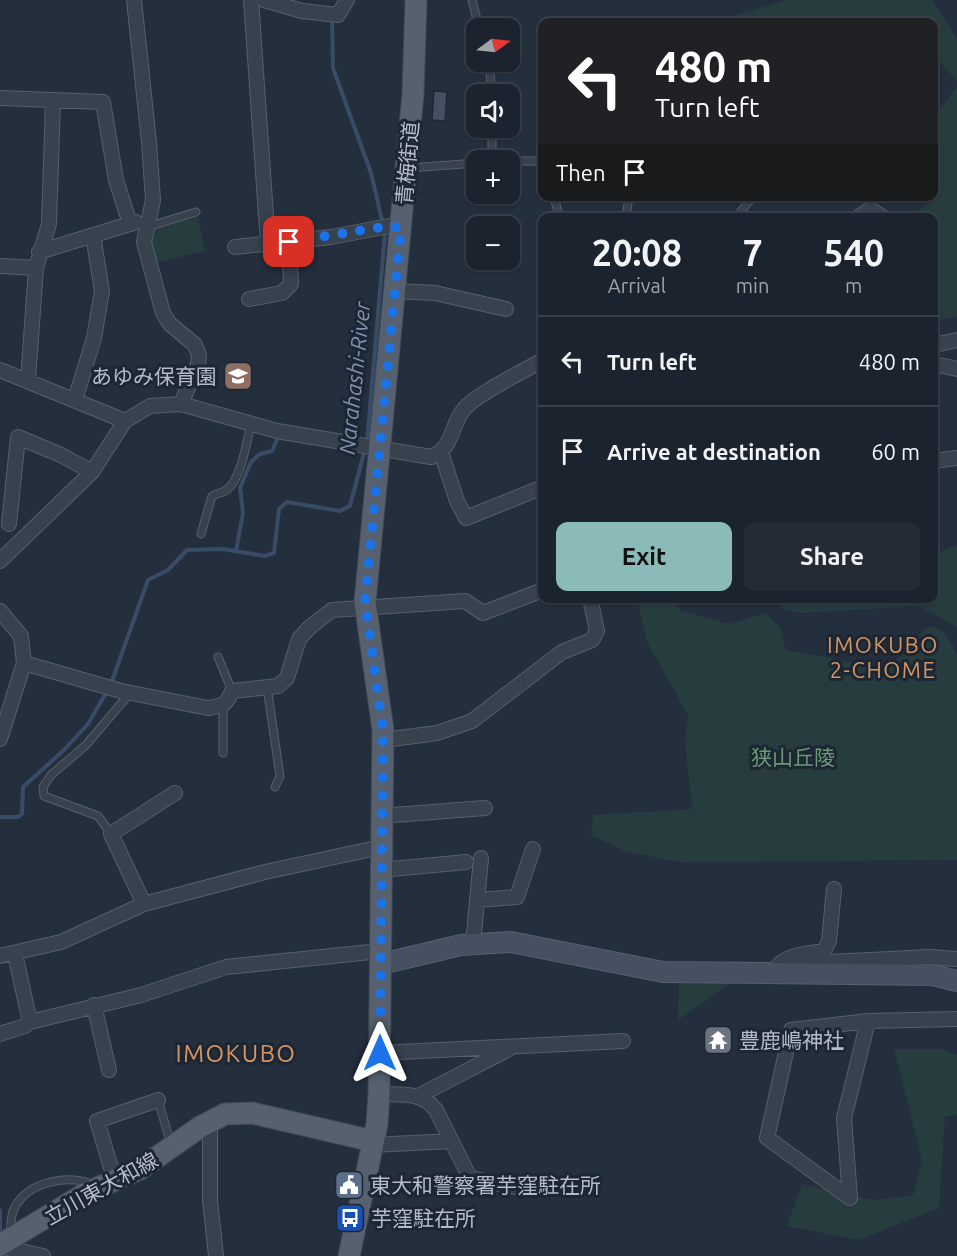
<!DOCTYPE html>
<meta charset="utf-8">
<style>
:root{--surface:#1b232e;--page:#242b36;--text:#f1f3f6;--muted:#a0a4aa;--line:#39404a;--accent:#8bbbb9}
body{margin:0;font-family:Ubuntu,"Noto Sans JP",sans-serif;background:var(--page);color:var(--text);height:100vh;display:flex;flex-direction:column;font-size:22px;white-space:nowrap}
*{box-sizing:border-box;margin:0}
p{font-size:20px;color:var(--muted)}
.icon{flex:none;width:33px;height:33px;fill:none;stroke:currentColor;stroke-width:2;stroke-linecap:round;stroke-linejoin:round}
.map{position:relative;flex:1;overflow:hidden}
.drawer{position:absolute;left:538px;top:213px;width:400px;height:390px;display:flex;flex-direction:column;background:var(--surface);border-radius:12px;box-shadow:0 2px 4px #0004,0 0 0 2px var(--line)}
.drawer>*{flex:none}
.banner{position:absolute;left:538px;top:18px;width:400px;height:183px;border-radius:12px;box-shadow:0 2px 4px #0004,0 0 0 2px var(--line);background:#202124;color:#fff;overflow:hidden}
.needle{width:39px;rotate:75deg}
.tools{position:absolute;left:466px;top:18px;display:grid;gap:12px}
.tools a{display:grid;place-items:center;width:54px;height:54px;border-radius:12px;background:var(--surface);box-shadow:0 2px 4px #0004,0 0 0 2px var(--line);font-size:30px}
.pin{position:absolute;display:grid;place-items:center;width:51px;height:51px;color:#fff;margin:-26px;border-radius:12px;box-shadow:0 3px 9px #0006}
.me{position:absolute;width:66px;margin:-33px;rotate:0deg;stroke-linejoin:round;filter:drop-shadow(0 0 4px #0008)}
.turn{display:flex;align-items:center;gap:21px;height:126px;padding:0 18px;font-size:27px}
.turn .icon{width:78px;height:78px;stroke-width:2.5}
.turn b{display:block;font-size:42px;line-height:51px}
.then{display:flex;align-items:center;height:57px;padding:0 18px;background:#0003;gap:12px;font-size:22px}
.eta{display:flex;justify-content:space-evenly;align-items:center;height:102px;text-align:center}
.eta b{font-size:36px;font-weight:700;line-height:42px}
.cta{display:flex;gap:12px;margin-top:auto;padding:12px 18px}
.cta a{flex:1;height:69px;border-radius:12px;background:var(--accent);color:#111;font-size:24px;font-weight:700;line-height:69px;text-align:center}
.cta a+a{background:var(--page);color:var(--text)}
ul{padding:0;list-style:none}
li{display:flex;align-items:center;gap:18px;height:90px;padding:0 18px;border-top:2px solid var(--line)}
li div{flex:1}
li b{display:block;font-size:22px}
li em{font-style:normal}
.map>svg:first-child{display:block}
.green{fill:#263c3f}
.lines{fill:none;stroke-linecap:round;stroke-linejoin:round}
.stream{stroke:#394c67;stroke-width:4}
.building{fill:#455162;stroke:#1f2835;stroke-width:1.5}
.lane-casing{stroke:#565f6c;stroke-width:9}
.street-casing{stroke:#565f6c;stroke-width:16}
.secondary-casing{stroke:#565f6c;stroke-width:22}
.primary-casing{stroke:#414a57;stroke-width:23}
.lane{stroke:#38414e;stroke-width:7}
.street{stroke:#38414e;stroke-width:14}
.secondary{stroke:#465061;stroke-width:20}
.primary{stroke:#56606e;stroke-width:21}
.route{stroke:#1a73e8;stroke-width:10;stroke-dasharray:0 18}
.labels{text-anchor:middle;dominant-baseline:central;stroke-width:6;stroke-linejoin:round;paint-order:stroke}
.street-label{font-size:21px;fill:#b4bcc9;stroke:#1d2633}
.poi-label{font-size:21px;fill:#b4bcc9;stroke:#1d2633;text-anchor:start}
.park-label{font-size:21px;fill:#6b9a76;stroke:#1d2633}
.water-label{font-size:22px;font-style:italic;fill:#7c92b1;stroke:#1d2633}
.neighbourhood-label{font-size:22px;letter-spacing:1.5px;fill:#d59563;stroke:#1d2633}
.quarter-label{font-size:24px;letter-spacing:1.5px;fill:#d59563;stroke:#1d2633}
</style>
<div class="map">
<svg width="957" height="1256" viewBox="0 0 957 1256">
<rect width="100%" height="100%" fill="#242f3e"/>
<path class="green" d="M788,0H932L957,38V81L935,57L934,22H711Z
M957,87V317L935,320L934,218L909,217L926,205L917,197L934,196L935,115Z
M198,217L205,251L151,264L146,231Z
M957,545V627L919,606L798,613L783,609L779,599L934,598L935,554Z
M637,599H674L679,610L729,624L766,613L780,628L786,650L883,668L910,650L924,629L934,626L945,633L957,654V860L680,862L627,852L591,835L593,815L692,809L685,742L688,715L647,642Z
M679,979H736L678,1020Z
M894,1049H942L957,1055V1115L945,1117L939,1208L859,1240L787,1226L802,1184L874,1200L913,1195L922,1161Z"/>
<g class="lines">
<path class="stream" d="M332,18L333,68L371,173L385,233L367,442
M236,551L243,513L240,488L251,462L260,454L272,451L278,437
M111,684L148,580L168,570L187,550L222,549L265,556L274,553L279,509L287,502L340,511L350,506L365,449
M0,817H18L22,814L23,787L63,751L88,724L107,691
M0,1210V1230"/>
</g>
<path class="building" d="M434,91L447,92L445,121L432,120Z"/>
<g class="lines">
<g class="lane-casing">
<path id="lane" d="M472,0L479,28
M489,62L492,94
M492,128V160
M510,161H543
M409,168L477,163
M554,198L560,218
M626,218L629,196
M736,218L753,196
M147,227L196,212
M201,534L212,496C216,494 221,493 225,491C241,482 247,440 251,424
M218,657L232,691
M267,687L280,776L275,787
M223,706V753
M111,834L98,816L44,796L43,787L51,775L86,745L130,693
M158,1100L171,1144
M10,1234C11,1225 10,1216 15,1207C29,1181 69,1174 94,1185"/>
</g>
<g class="street-casing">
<path id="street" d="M134,0L149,142L153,200L144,242L163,313L170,324L195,345L199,355L198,364L181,404
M251,0L268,244
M264,0L302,11L338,15L347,0
M0,98L103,102L116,180L130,224
M857,218L870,209L884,218
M235,247L331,237L389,226L401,228
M39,252L136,222
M0,266L36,268
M395,291L435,293L506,309
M249,299L282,293L291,284L289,242
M934,345L957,340
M934,364L957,369
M0,370L125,421
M28,380L36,268L49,224L53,101
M75,400L94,338L102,291L93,235
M441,452L457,501L466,518L543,487
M934,461L957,458
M9,524L18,437L61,455L92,472L125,421L150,406L181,404L277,431L431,457C454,448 450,426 464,409C476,394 524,371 543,360
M0,561L92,472
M0,611L21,636L24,663L0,739
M24,663L121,691L208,708C222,706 227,705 232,691L278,686L287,678L299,639L310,627L332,610L465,601L483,613L543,590
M384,740L437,733L472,721L562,652L592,640L597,631L590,598
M381,816L485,808
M381,870L466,862
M478,900L517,897L533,849
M144,904L111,834L175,793
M473,944L481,858
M15,954L30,1022L141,995L226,967L380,951
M0,956L61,942L144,904L265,872L381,847
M792,972L810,963L930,957L957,959
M772,974C782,954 804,954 824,951L829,941L834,889
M94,1005L109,1070
M868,1021L844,1118L850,1198L767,1138L791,1030L868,1021L957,1019
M0,1034L25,1026L30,1022
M380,1053L623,1041
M379,1094C402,1095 421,1091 436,1110L470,1178L530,1190
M420,1095L509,1049
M210,1121V1200L216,1256
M372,1145L451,1141
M115,1181L97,1121L158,1100
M1,1244L7,1248L43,1256"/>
</g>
<g class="secondary-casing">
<path id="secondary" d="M381,964L461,945L511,942L663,972L933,975L957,981"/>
</g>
<g class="primary-casing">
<path id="primary" d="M0,1245L86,1193L140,1169L200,1127L225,1114L252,1113L373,1141
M349,1256L377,1124L379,1094L383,730L365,602L413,94L416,0"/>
</g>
<use href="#lane" class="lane"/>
<use href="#street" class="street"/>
<use href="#secondary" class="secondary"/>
<use href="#primary" class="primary"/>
</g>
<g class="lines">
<path class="route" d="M289,242L388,226L401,228L365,602L383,730L380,1053"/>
</g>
<defs>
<g id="school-square" transform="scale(1.5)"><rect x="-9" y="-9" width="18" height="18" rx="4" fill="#8d6e63" stroke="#1d2633"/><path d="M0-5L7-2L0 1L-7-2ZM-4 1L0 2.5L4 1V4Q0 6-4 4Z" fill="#fff"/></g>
<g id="temple-square" transform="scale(1.5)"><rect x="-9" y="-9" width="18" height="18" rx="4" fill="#6b7280" stroke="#1d2633"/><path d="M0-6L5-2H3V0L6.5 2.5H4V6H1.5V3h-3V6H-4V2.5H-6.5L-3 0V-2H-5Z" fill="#fff"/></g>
<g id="civic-square" transform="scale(1.5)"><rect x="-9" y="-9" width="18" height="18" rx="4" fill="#5c6f8a" stroke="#1d2633"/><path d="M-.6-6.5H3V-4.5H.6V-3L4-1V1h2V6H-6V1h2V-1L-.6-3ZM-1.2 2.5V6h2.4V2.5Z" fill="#fff"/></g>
<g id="bus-square" transform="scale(1.5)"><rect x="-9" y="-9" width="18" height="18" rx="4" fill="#1a4fb4" stroke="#1d2633"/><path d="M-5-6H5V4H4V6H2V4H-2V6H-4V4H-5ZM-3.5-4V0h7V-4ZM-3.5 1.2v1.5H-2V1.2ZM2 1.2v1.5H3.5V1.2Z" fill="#fff"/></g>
</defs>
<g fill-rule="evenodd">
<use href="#school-square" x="238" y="376"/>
<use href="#temple-square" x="718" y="1040"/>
<use href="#civic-square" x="349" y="1185"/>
<use href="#bus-square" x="350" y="1218"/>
</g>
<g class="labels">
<g class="street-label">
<text transform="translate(407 163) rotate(-85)">青梅街道</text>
<text transform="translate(101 1188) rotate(-29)">立川東大和線</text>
</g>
<g class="poi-label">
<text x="217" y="376" text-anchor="end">あゆみ保育園</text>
<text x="739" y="1040">豊鹿嶋神社</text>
<text x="370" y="1185">東大和警察署芋窪駐在所</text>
<text x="371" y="1218">芋窪駐在所</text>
</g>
<g class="park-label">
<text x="793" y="757">狭山丘陵</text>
</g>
<g class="water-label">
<text transform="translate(354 378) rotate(-84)">Narahashi-River</text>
</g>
<g class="neighbourhood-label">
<text x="883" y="644">IMOKUBO<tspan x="883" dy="25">2-CHOME</tspan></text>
</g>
<g class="quarter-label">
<text x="236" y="1053">IMOKUBO</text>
</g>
</g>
</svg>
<div class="tools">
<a><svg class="needle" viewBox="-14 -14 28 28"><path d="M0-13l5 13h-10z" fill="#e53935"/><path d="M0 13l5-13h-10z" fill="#a0a4aa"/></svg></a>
<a><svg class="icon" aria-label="sound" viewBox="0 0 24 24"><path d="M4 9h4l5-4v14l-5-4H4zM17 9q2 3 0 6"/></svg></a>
<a>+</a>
<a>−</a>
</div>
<div class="pin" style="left:289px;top:242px;background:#d93025"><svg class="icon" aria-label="arrive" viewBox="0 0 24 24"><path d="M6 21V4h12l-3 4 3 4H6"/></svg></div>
<svg class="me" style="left:380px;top:1053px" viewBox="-20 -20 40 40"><path d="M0-17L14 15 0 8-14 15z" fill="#1a73e8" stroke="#fff" stroke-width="4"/></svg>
<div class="banner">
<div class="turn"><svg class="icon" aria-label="left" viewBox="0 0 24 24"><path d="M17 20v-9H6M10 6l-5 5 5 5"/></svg><div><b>480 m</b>Turn left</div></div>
<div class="then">Then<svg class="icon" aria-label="arrive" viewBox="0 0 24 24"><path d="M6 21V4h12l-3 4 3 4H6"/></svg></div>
</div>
<section class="drawer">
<div class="eta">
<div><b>20:08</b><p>Arrival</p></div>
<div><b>7</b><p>min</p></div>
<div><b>540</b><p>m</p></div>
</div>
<ul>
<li><svg class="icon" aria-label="left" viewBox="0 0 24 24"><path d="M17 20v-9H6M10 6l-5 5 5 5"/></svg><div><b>Turn left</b></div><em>480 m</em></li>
<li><svg class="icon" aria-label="arrive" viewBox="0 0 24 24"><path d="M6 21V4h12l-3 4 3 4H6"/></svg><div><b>Arrive at destination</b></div><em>60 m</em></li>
</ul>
<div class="cta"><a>Exit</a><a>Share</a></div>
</section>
</div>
